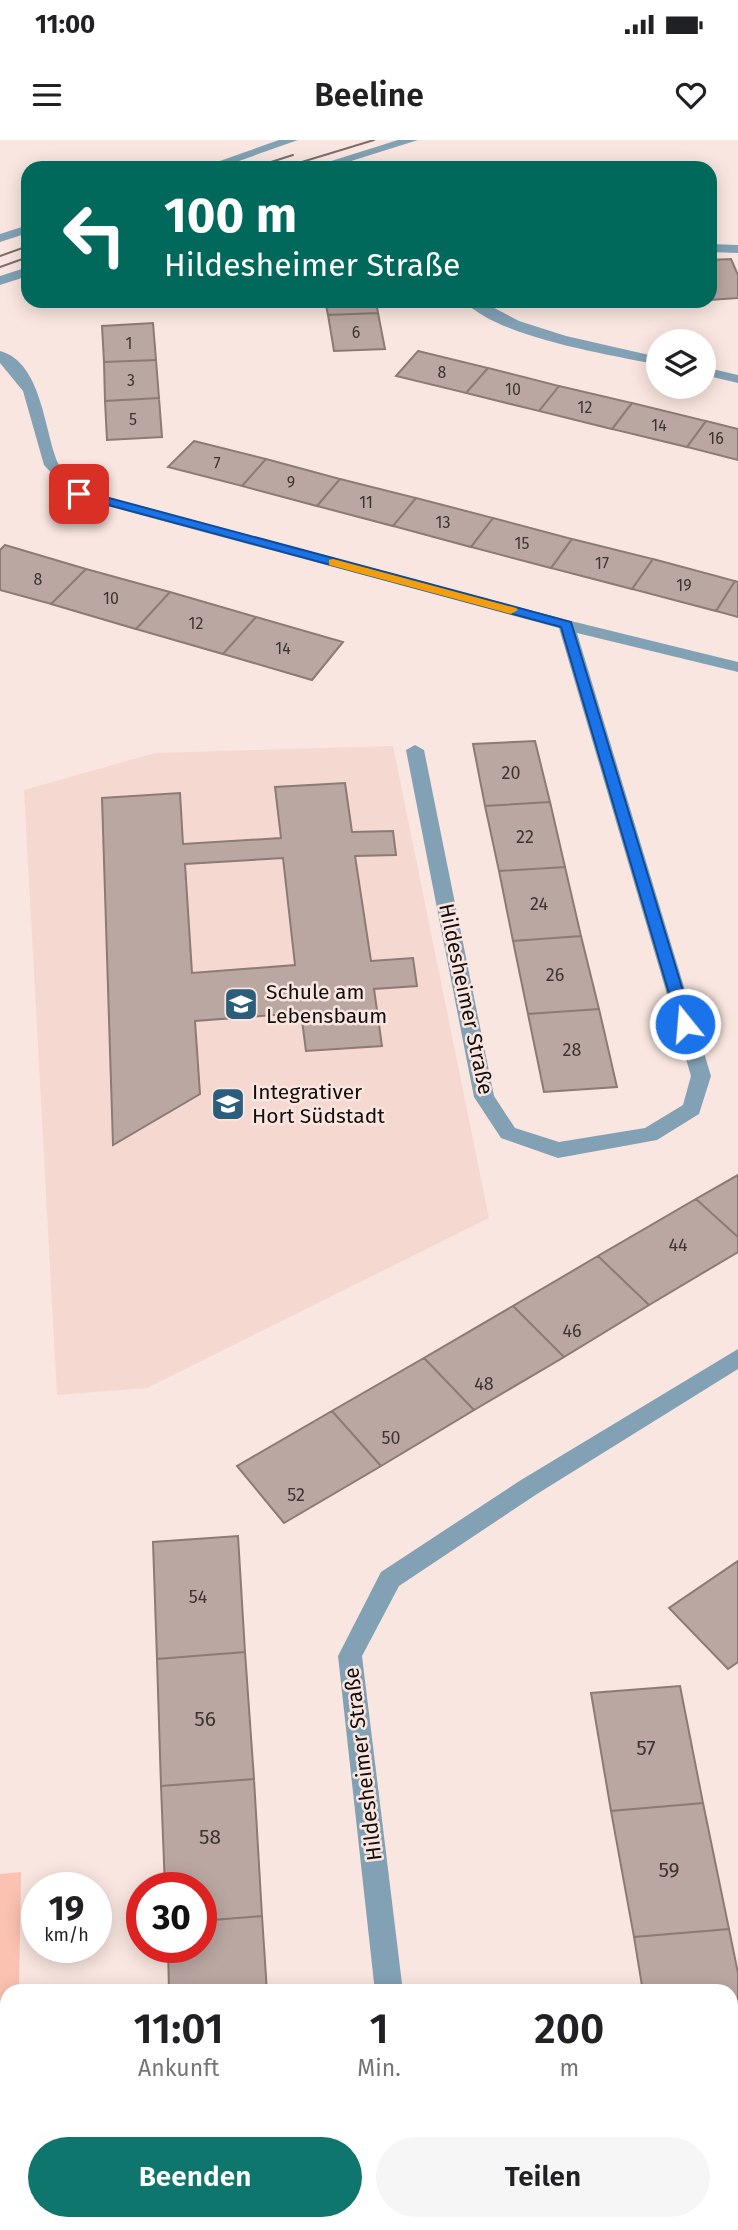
<!DOCTYPE html>
<html lang="de">
<meta charset="utf-8">
<style>
:root{--surface:#fff;--page:#f6f6f6;--text:#202124;--muted:#757577;--accent:#0f766e}
body{margin:0;font-family:"Fira Sans",sans-serif;background:var(--page);color:var(--text);height:100vh;display:flex;flex-direction:column;font-size:26px;white-space:nowrap}
*{box-sizing:border-box;margin:0}
p{font-size:23px;color:var(--muted)}
.icon{flex:none;width:38px;height:38px;fill:none;stroke:currentColor;stroke-width:2;stroke-linecap:round;stroke-linejoin:round}
.map{position:relative;flex:1;overflow:hidden}
.details{position:absolute;left:0px;top:1844px;width:738px;height:247px;display:flex;flex-direction:column;background:var(--surface);border-radius:21px 21px 0 0;box-shadow:0 4px 18px #0003}
.details>*{flex:none}
.hud{position:absolute;left:21px;top:21px;width:696px;height:147px;border-radius:21px;box-shadow:0 4px 18px #0003;background:#00695c;color:#fff;overflow:hidden}
.tools{position:absolute;left:646px;top:189px;display:grid;gap:14px}
.tools a{display:grid;place-items:center;width:70px;height:70px;border-radius:50%;background:var(--surface);box-shadow:0 4px 18px #0003;font-size:35px}
.speed{position:absolute;left:21px;top:1732px;display:flex;gap:14px;font-size:35px;font-weight:700;text-align:center}
.speed>*{display:grid;place-content:center;width:91px;height:91px;border-radius:50%;background:var(--surface);box-shadow:0 4px 18px #0003;line-height:1}
.speed small{font-size:18px;font-weight:400}
.speed .limit{border:10px solid #d22;background:#fff;color:#111}
.pin{position:absolute;display:grid;place-items:center;width:60px;height:60px;color:#fff;margin:-30px;border-radius:14px;box-shadow:0 4px 10px #0006}
.me{position:absolute;width:77px;margin:-38px;rotate:343deg;stroke-linejoin:round;filter:drop-shadow(0 0 5px #0008)}
.turn{display:flex;align-items:center;gap:24px;height:147px;padding:0 28px;font-size:32px}
.turn .icon{width:91px;height:91px;stroke-width:2.5}
.turn b{display:block;font-size:49px;line-height:60px}
.eta{display:flex;justify-content:space-evenly;align-items:center;height:119px;text-align:center}
.eta b{font-size:42px;font-weight:600;line-height:49px}
.cta{display:flex;gap:14px;margin-top:auto;padding:14px 28px}
.cta a{flex:1;height:80px;border-radius:42px;background:var(--accent);color:#fff;font-size:28px;font-weight:600;line-height:80px;text-align:center}
.cta a+a{background:var(--page);color:var(--text)}
.status{display:flex;justify-content:space-between;align-items:center;height:49px;padding:0 35px;background:var(--surface);direction:ltr}
.status svg{height:19px;fill:currentColor}
header{display:flex;justify-content:space-between;align-items:center;height:91px;padding:0 28px;background:var(--surface);font-size:32px;font-weight:600}
.map>svg:first-child{display:block}
.built{fill:#f5d8d0}
.green{fill:#fbc2b1}
.building{fill:#baa7a2;stroke:#8c7a75;stroke-width:2;fill-rule:evenodd}
.lines{fill:none;stroke-linecap:round;stroke-linejoin:round}
.minor{fill:#82a1b4;fill-rule:evenodd}
.tram{stroke:#7a6d6a;stroke-width:2}
.route{fill:#1a73e8;stroke:#114b97;stroke-width:2}
.slow{fill:#f59e0b}
.labels{text-anchor:middle;dominant-baseline:central;stroke-width:5;stroke-linejoin:round;paint-order:stroke}
.far-number-label{font-size:16px;fill:#3d3431}
.number-label{font-size:18px;fill:#3d3431}
.poi-label{font-size:21px;fill:#130d0b;stroke:#fae6e0;text-anchor:start}
.street-label{font-size:21px;fill:#130d0b;stroke:#fae6e0}
.near-number-label{font-size:21px;fill:#3d3431}
</style>
<div class="status"><b>11:00</b><svg viewBox="0 0 49 12"><path d="M0 12V9h3v3zM5 12V6h3v6zM10 12V3h3v9zM15 12V0h3v12zM26 1h20v11H26zM47 4h2v5h-2z"/></svg></div>
<header><svg class="icon" aria-label="menu" viewBox="0 0 24 24"><path d="M4 6h16M4 12h16M4 18h16"/></svg>Beeline<svg class="icon" aria-label="heart" viewBox="0 0 24 24"><path d="M12 20l-8-8c-3-5 5-10 8-4 3-6 11-1 8 4z"/></svg></header>
<div class="map">
<svg width="738" height="2090" viewBox="0 0 738 2090">
<rect width="100%" height="100%" fill="#fae6e0"/>
<path class="built" d="M393,606L489,1078L147,1248L57,1255L24,650L155,613Z"/>
<path class="green" d="M21,1732L19,1851L7,1852V2084H16V2090H0V1734Z"/>
<path class="building" d="M731,119L738,135V158L710,160V120Z
M325,161H376L378,173L328,175Z
M560,161H679L562,166Z
M378,173L385,209L334,211L328,175Z
M153,183L156,220L104,222L102,186Z
M418,211L488,228L466,253L396,236Z
M156,220L159,258L105,261L104,222Z
M488,228L559,246L539,271L466,253Z
M559,246L632,263L612,289L539,271Z
M159,258L162,297L107,300L105,261Z
M632,263L706,281L687,307L612,289Z
M706,281L738,289V320L687,307Z
M194,301L266,319L242,346L168,327Z
M266,319L340,339L317,366L242,346Z
M340,339L416,358L393,386L317,366Z
M416,358L493,378L471,407L393,386Z
M493,378L572,399L551,428L471,407Z
M572,399L653,419L632,449L551,428Z
M5,405L86,429L51,464L0,450V410Z
M653,419L735,441L716,471L632,449Z
M86,429L170,452L136,489L51,464Z
M735,441L738,442V477L716,471Z
M170,452L256,477L223,514L136,489Z
M256,477L343,502L312,540L223,514Z
M535,601L550,662L485,666L473,604Z
M345,643L352,692L393,691L396,715L355,716L371,821L413,818L417,846L374,849L382,906L306,911L301,873L195,881L200,954L113,1005L102,658L180,653L183,704L281,698L275,647ZM283,718L295,825L192,833L185,724Z
M550,662L565,727L499,731L485,666Z
M565,727L581,796L513,801L499,731Z
M581,796L599,869L528,874L513,801Z
M599,869L617,947L544,952L528,874Z
M738,1035V1097L696,1059Z
M696,1059L738,1097V1112L649,1165L598,1116Z
M598,1116L649,1165L564,1217L513,1166Z
M513,1166L564,1217L474,1270L424,1218Z
M424,1218L474,1270L381,1326L332,1271Z
M332,1271L381,1326L284,1383L237,1326Z
M238,1396L245,1512L157,1519L153,1402Z
M738,1421V1522L728,1529L669,1468Z
M245,1512L254,1639L161,1646L157,1519Z
M680,1546L703,1663L611,1671L591,1553Z
M254,1639L262,1776L201,1781V1748H165L161,1646Z
M703,1663L729,1789L634,1797L611,1671Z
M262,1776L267,1852H169L168,1808H201V1781Z
M729,1789L738,1833V1927H732V1852H643L634,1797Z
M177,2084H282L283,2088L177,2090Z"/>
<g class="lines">
<path class="minor" d="M279,0H298L219,28H200Z
M398,0H418L329,28H309Z
M28,85V93L0,102V94Z
M710,104L738,105V113L710,112Z
M28,127V136L0,145V136Z
M464,161H481L519,181L566,196L658,217V225C608,214 499,198 464,161Z
M0,211C42,222 44,291 58,323C64,334 76,342 84,351L571,481L738,522V532L577,493L711,936L699,974L657,1000L558,1018L501,998L474,957L406,610L415,605L424,610L494,956L515,988L559,1002L645,988L683,965L691,936L559,488L74,357L44,325L23,251L0,223Z
M704,227L738,235V243L704,235Z
M738,1209V1229L537,1354L399,1446L362,1516L403,1852H375L338,1516L381,1432L521,1340Z
M400,2084H430L431,2090H401Z"/>
<path class="tram" d="M252,28L293,15
M282,28L374,0
M0,116L28,106
M0,127L28,117"/>
</g>
<path class="route" d="M75,351H83L571,482L693,884L690,887H680L678,884L561,487L75,356Z"/>
<path class="slow" d="M333,419L516,468L518,470L511,474L329,425V420Z"/>
<defs>
<g id="school-square" transform="scale(1.75)"><rect x="-9" y="-9" width="18" height="18" rx="4" fill="#2b5e7b" stroke="#fae6e0"/><path d="M0-5L7-2L0 1L-7-2ZM-4 1L0 2.5L4 1V4Q0 6-4 4Z" fill="#fff"/></g>
</defs>
<g fill-rule="evenodd">
<use href="#school-square" x="241" y="864"/>
<use href="#school-square" x="228" y="964"/>
</g>
<g class="labels">
<g class="far-number-label">
<text x="356" y="192">6</text>
<text x="129" y="203">1</text>
<text x="442" y="232">8</text>
<text x="131" y="240">3</text>
<text x="513" y="249">10</text>
<text x="585" y="267">12</text>
<text x="133" y="279">5</text>
<text x="659" y="285">14</text>
<text x="716" y="298">16</text>
<text x="217" y="323">7</text>
<text x="291" y="342">9</text>
<text x="366" y="362">11</text>
<text x="443" y="382">13</text>
<text x="522" y="403">15</text>
<text x="602" y="423">17</text>
<text x="38" y="439">8</text>
<text x="684" y="445">19</text>
<text x="111" y="458">10</text>
<text x="196" y="483">12</text>
<text x="283" y="508">14</text>
</g>
<g class="number-label">
<text x="511" y="633">20</text>
<text x="525" y="697">22</text>
<text x="539" y="764">24</text>
<text x="555" y="835">26</text>
<text x="572" y="910">28</text>
<text x="678" y="1105">44</text>
<text x="572" y="1191">46</text>
<text x="484" y="1244">48</text>
<text x="391" y="1298">50</text>
<text x="296" y="1355">52</text>
<text x="198" y="1457">54</text>
</g>
<g class="poi-label">
<text x="266" y="852">Schule am<tspan x="266" dy="24">Lebensbaum</tspan></text>
<text x="252" y="952">Integrativer<tspan x="252" dy="24">Hort Südstadt</tspan></text>
</g>
<g class="street-label">
<text transform="translate(466 859) rotate(78)">Hildesheimer Straße</text>
<text transform="translate(363 1624) rotate(-97)">Hildesheimer Straße</text>
</g>
<g class="near-number-label">
<text x="205" y="1579">56</text>
<text x="646" y="1608">57</text>
<text x="210" y="1697">58</text>
<text x="669" y="1730">59</text>
</g>
</g>
</svg>
<div class="tools">
<a><svg class="icon" aria-label="layers" viewBox="0 0 24 24"><path d="M12 4l9 5-9 5-9-5zM3 14l9 5 9-5"/></svg></a>
</div>
<div class="speed"><div>19<small>km/h</small></div><div class="limit">30</div></div>
<div class="pin" style="left:79px;top:354px;background:#d93025"><svg class="icon" aria-label="arrive" viewBox="0 0 24 24"><path d="M6 21V4h12l-3 4 3 4H6"/></svg></div>
<svg class="me" style="left:685px;top:884px" viewBox="-20 -20 40 40"><circle r="17" fill="#1a73e8" stroke="#fff" stroke-width="3"/><path d="M0-11L8 9 0 5-8 9z" fill="#fff"/></svg>
<div class="hud">
<div class="turn"><svg class="icon" aria-label="left" viewBox="0 0 24 24"><path d="M17 20v-9H6M10 6l-5 5 5 5"/></svg><div><b>100 m</b>Hildesheimer Straße</div></div>
</div>
<section class="details">
<div class="eta">
<div><b>11:01</b><p>Ankunft</p></div>
<div><b>1</b><p>Min.</p></div>
<div><b>200</b><p>m</p></div>
</div>
<div class="cta"><a>Beenden</a><a>Teilen</a></div>
</section>
</div>
